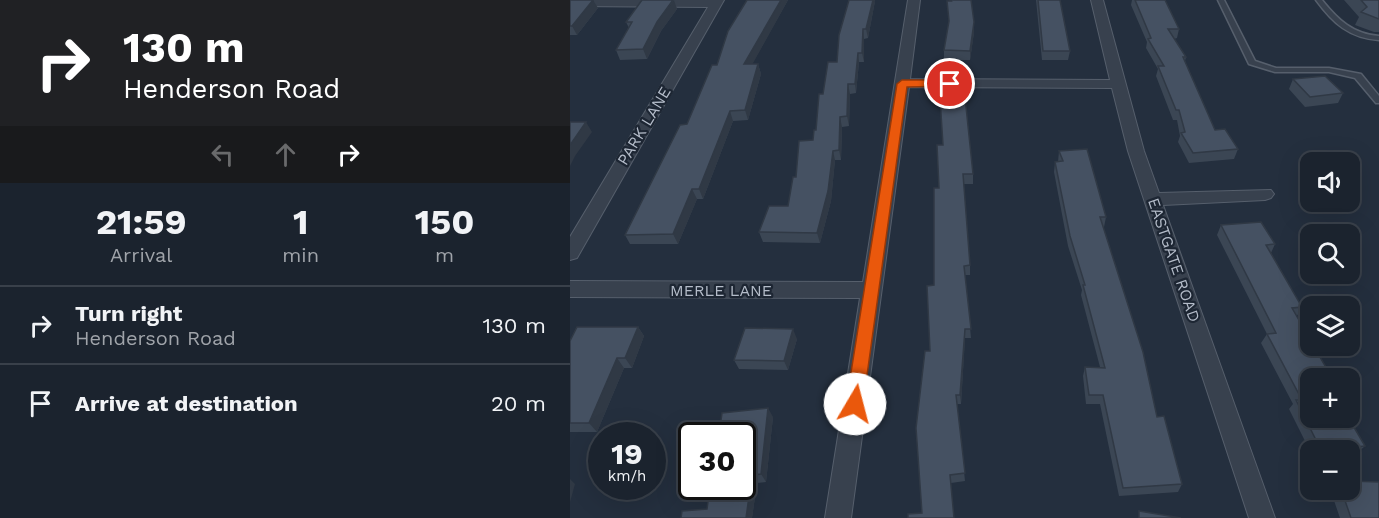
<!DOCTYPE html>
<meta charset="utf-8">
<style>
:root{--surface:#1b232e;--page:#282f3a;--text:#f1f3f6;--muted:#a0a4aa;--line:#39404a}
body{margin:0;font-family:"Work Sans",sans-serif;background:var(--page);color:var(--text);height:100vh;display:flex;flex-direction:column;font-size:22px;white-space:nowrap}
*{box-sizing:border-box;margin:0}
p{font-size:20px;color:var(--muted)}
.icon{flex:none;width:33px;height:33px;fill:none;stroke:currentColor;stroke-width:2;stroke-linecap:round;stroke-linejoin:round}
.map{position:relative;flex:1;overflow:hidden}
.drawer{display:flex;flex-direction:column;background:var(--surface);width:570px}
.drawer>*{flex:none}
.banner{background:#202124;color:#fff;overflow:hidden}
.tools{position:absolute;left:730px;top:152px;display:grid;gap:12px}
.tools a{display:grid;place-items:center;width:60px;height:60px;border-radius:12px;background:var(--surface);box-shadow:0 6px 24px #0002,0 0 0 2px var(--line);font-size:30px}
.speed{position:absolute;left:18px;top:422px;display:flex;gap:12px;font-size:30px;font-weight:700;text-align:center}
.speed>*{display:grid;place-content:center;width:78px;height:78px;border-radius:50%;background:var(--surface);box-shadow:0 6px 24px #0002,0 0 0 2px var(--line);line-height:1}
.speed small{font-size:15px;font-weight:400}
.speed .limit{border:3px solid #111;border-radius:9px;background:#fff;color:#111}
.pin{position:absolute;display:grid;place-items:center;width:51px;height:51px;color:#fff;margin:-26px;border:3px solid #fff;border-radius:50%;box-shadow:0 2px 6px #0007}
.me{position:absolute;width:66px;margin:-33px;rotate:8deg;stroke-linejoin:round;filter:drop-shadow(0 0 4px #0008)}
.turn{display:flex;align-items:center;gap:21px;height:126px;padding:0 24px;font-size:27px}
.turn .icon{width:78px;height:78px;stroke-width:2.5}
.turn b{display:block;font-size:42px;line-height:51px}
.lanes{display:flex;align-items:center;height:57px;padding:0 24px;background:#0003;justify-content:center;gap:30px;direction:ltr}
.lanes .off{opacity:.35}
.eta{display:flex;justify-content:space-evenly;align-items:center;height:102px;text-align:center}
.eta b{font-size:36px;font-weight:700;line-height:42px}
ul{padding:0;list-style:none}
li{display:flex;align-items:center;gap:18px;height:78px;padding:0 24px;border-top:2px solid var(--line)}
li div{flex:1}
li b{display:block;font-size:22px}
li em{font-style:normal}
main{display:flex;flex:1;min-height:0}
.map>svg:first-child{display:block}
.lines{fill:none;stroke-linecap:round;stroke-linejoin:round}
.service-casing{stroke:#565f6c;stroke-width:3}
.minor-casing{stroke:#565f6c;stroke-width:2}
.service{fill:#38414e;fill-rule:evenodd}
.minor{fill:#38414e;fill-rule:evenodd}
.wall{fill:#3b4654}
.shaded-wall{fill:#303945}
.building{fill:#455162;stroke:#303945;stroke-width:1.5}
.route{fill:#ea580c;stroke:#983908;stroke-width:1.5}
.labels{text-anchor:middle;dominant-baseline:central;stroke-width:4.5;stroke-linejoin:round;paint-order:stroke}
.street-label{font-size:16px;fill:#b4bcc9;stroke:#1d2633}
</style>
<main>
<section class="drawer">
<div class="banner">
<div class="turn"><svg class="icon" aria-label="right" viewBox="0 0 24 24"><path d="M7 20v-9h11M14 6l5 5-5 5"/></svg><div><b>130 m</b>Henderson Road</div></div>
<div class="lanes"><svg class="icon off" aria-label="left" viewBox="0 0 24 24"><path d="M17 20v-9H6M10 6l-5 5 5 5"/></svg><svg class="icon off" aria-label="ahead" viewBox="0 0 24 24"><path d="M12 20V5M6 11l6-6 6 6"/></svg><svg class="icon" aria-label="right" viewBox="0 0 24 24"><path d="M7 20v-9h11M14 6l5 5-5 5"/></svg></div>
</div>
<div class="eta">
<div><b>21:59</b><p>Arrival</p></div>
<div><b>1</b><p>min</p></div>
<div><b>150</b><p>m</p></div>
</div>
<ul>
<li><svg class="icon" aria-label="right" viewBox="0 0 24 24"><path d="M7 20v-9h11M14 6l5 5-5 5"/></svg><div><b>Turn right</b><p>Henderson Road</p></div><em>130 m</em></li>
<li><svg class="icon" aria-label="arrive" viewBox="0 0 24 24"><path d="M6 21V4h12l-3 4 3 4H6"/></svg><div><b>Arrive at destination</b></div><em>20 m</em></li>
</ul>
</section>
<div class="map">
<svg width="809" height="518" viewBox="0 0 809 518">
<rect width="100%" height="100%" fill="#242f3e"/>
<g class="lines">
<g class="service-casing">
<path id="service" d="M648,0H654L685,61L706,68H759L791,74L809,96V103H806L785,78L759,72H705L679,64Z
M746,0H752C768,20 783,34 809,36V40C779,38 763,23 746,0Z"/>
</g>
<g class="minor-casing">
<path id="minor" d="M0,0H154L7,258L0,260V237L138,7L0,6Z
M338,0H350L340,79L540,80L521,0H533L574,151L589,193L701,190L704,194L701,198L695,200L593,205L705,518H679L558,151L542,88L339,87L281,518H255L290,298L0,297V281L293,282Z"/>
</g>
<use href="#service" class="service"/>
<use href="#minor" class="minor"/>
</g>
<path class="wall" d="M0,0L28,8L7,35H0Z
M104,0L107,9L91,31L77,59L50,60L46,50L59,28L56,22Z
M177,0H218L182,64H188L191,74L178,120L163,121L133,199H127L108,244H60L55,235L117,124L147,65Z
M380,0H401L404,22V32L400,60H374V50L379,23Z
M466,0H490L500,51L498,60H472Z
M562,0H595L609,29L607,38L604,39L616,57L615,61L645,130L668,149L664,159L619,163L608,142L610,136L607,120H603L586,76L588,69L576,48L577,42L561,5Z
M774,0H809V32H804L785,25L789,17Z
M305,1L298,38L294,39V62H289L286,93L280,94L279,126L272,127L271,160H265L261,201L250,243L193,242L189,232L218,206L226,177L243,140L246,130L253,94Z
M723,79L773,93L768,103L735,107L719,89Z
M373,145L403,174V184H393L400,265V275H395L401,338H395L391,404H387L395,481L381,483L352,513L369,188Z
M489,151L536,217L534,227H533L587,417L612,484L608,492L549,496L530,404H516L513,376L515,367H530L511,295L512,290L498,246L484,172L485,162H488Z
M651,225L705,244L701,253L732,307L727,316L757,369L754,374L795,446L786,454L780,455V450H741V453L719,409L723,404L691,343L697,334L647,235Z
M68,327L74,336L62,368H54L27,432H0V341Z
M227,339L218,370L169,369L164,360Z
M203,417L196,482L187,483L182,518H111L137,509Z
M760,489H780L809,518H770Z"/>
<path class="shaded-wall" d="M23,0L28,8L7,35L2,26Z
M104,0L107,9L91,31L77,59L73,49L87,22Z
M211,0H218L177,74L174,64Z
M303,0H305V1L298,38L296,29Z
M404,22V32L400,60V51Z
M293,29L294,39V62L292,53Z
M288,53L289,62L286,93L285,84Z
M188,64L191,74L178,120L175,110Z
M278,84L280,94L279,126L277,116Z
M160,111L163,121L133,199L129,189Z
M270,117L272,127L271,160L269,150Z
M16,122L22,132L5,156L0,166V145Z
M263,151L265,160L261,201L250,243L247,233Z
M122,189L127,199L108,244L103,234Z
M68,327L74,336L62,368L55,358Z
M223,329L227,339L218,370L214,361Z
M395,329V338L391,404L390,395Z
M47,358L54,368L27,432L19,423Z
M198,408L203,417L196,482L191,474Z
M182,475L187,483L182,518H176Z
M0,479L5,484L0,502Z"/>
<path class="building" d="M0,0H23L2,26H0Z
M72,0H103L87,22L73,49L46,50L62,22H56Z
M177,0H211L174,64H188L175,110L160,111L129,189H122L103,234L55,235L110,125L117,124L142,65H147L158,31Z
M279,0H303L296,29H293L292,53H288L285,84H278L277,116L270,117L269,150L263,151L258,191L247,233L189,232L199,206H218L223,177H226L229,141L243,140L244,130H246L249,94H253L258,62H267L269,35Z
M380,0H401L404,22L400,51L374,50L379,21L377,1H381Z
M468,0H490L500,51H473Z
M565,0H595L609,29H598L616,57H613L645,130L655,129L668,149L623,153L611,133L615,132L609,110H606L588,66H594L578,39L581,38Z
M791,0H809V19L791,12L797,7Z
M755,76L773,93L740,97L723,79Z
M395,97L403,174H393L400,265L394,266L401,329H395L390,395H386L395,473L380,475L384,518H338V514L352,513L346,428L355,351H360L357,286L364,285V188H369L367,145H373L370,98Z
M0,122H16L0,145Z
M517,149L536,217H530L573,352L587,417L594,416L612,484L553,488L533,395H519L515,367L535,368L513,285H515L500,236L485,162L493,161L489,151Z
M691,222L705,244L696,245L732,307L722,308L741,341V345H743L757,369L751,370L756,378H741V417H778L795,446L761,450H751L726,400H732L697,334L706,333L651,225Z
M7,327H68L55,358H47L19,423H0V341Z
M175,328L223,329L214,361L164,360Z
M198,408L191,474L182,475L176,518H111L112,511L137,509L140,486H172V435H149L152,413Z
M780,481L809,482V518H781L771,489H780Z
M569,511L611,518H569Z"/>
<path class="route" d="M380,80L385,84L384,86L337,87L293,404L291,409L285,412L279,409L276,404L327,84L332,80Z"/>
<g class="labels">
<g class="street-label">
<text transform="translate(74 126) rotate(-59)">PARK LANE</text>
<text transform="translate(604 260) rotate(71)">EASTGATE ROAD</text>
<text x="151" y="290">MERLE LANE</text>
</g>
</g>
</svg>
<div class="tools">
<a><svg class="icon" aria-label="sound" viewBox="0 0 24 24"><path d="M4 9h4l5-4v14l-5-4H4zM17 9q2 3 0 6"/></svg></a>
<a><svg class="icon" aria-label="search" viewBox="0 0 24 24"><circle cx="10" cy="10" r="6"/><path d="M15 15l6 6"/></svg></a>
<a><svg class="icon" aria-label="layers" viewBox="0 0 24 24"><path d="M12 4l9 5-9 5-9-5zM3 14l9 5 9-5"/></svg></a>
<a>+</a>
<a>−</a>
</div>
<div class="speed"><div>19<small>km/h</small></div><div class="limit">30</div></div>
<div class="pin" style="left:380px;top:84px;background:#d93025"><svg class="icon" aria-label="arrive" viewBox="0 0 24 24"><path d="M6 21V4h12l-3 4 3 4H6"/></svg></div>
<svg class="me" style="left:285px;top:404px" viewBox="-20 -20 40 40"><circle r="19" fill="#fff"/><path d="M0-13L10 11 0 6-10 11z" fill="#ea580c"/></svg>
</div>
</main>
